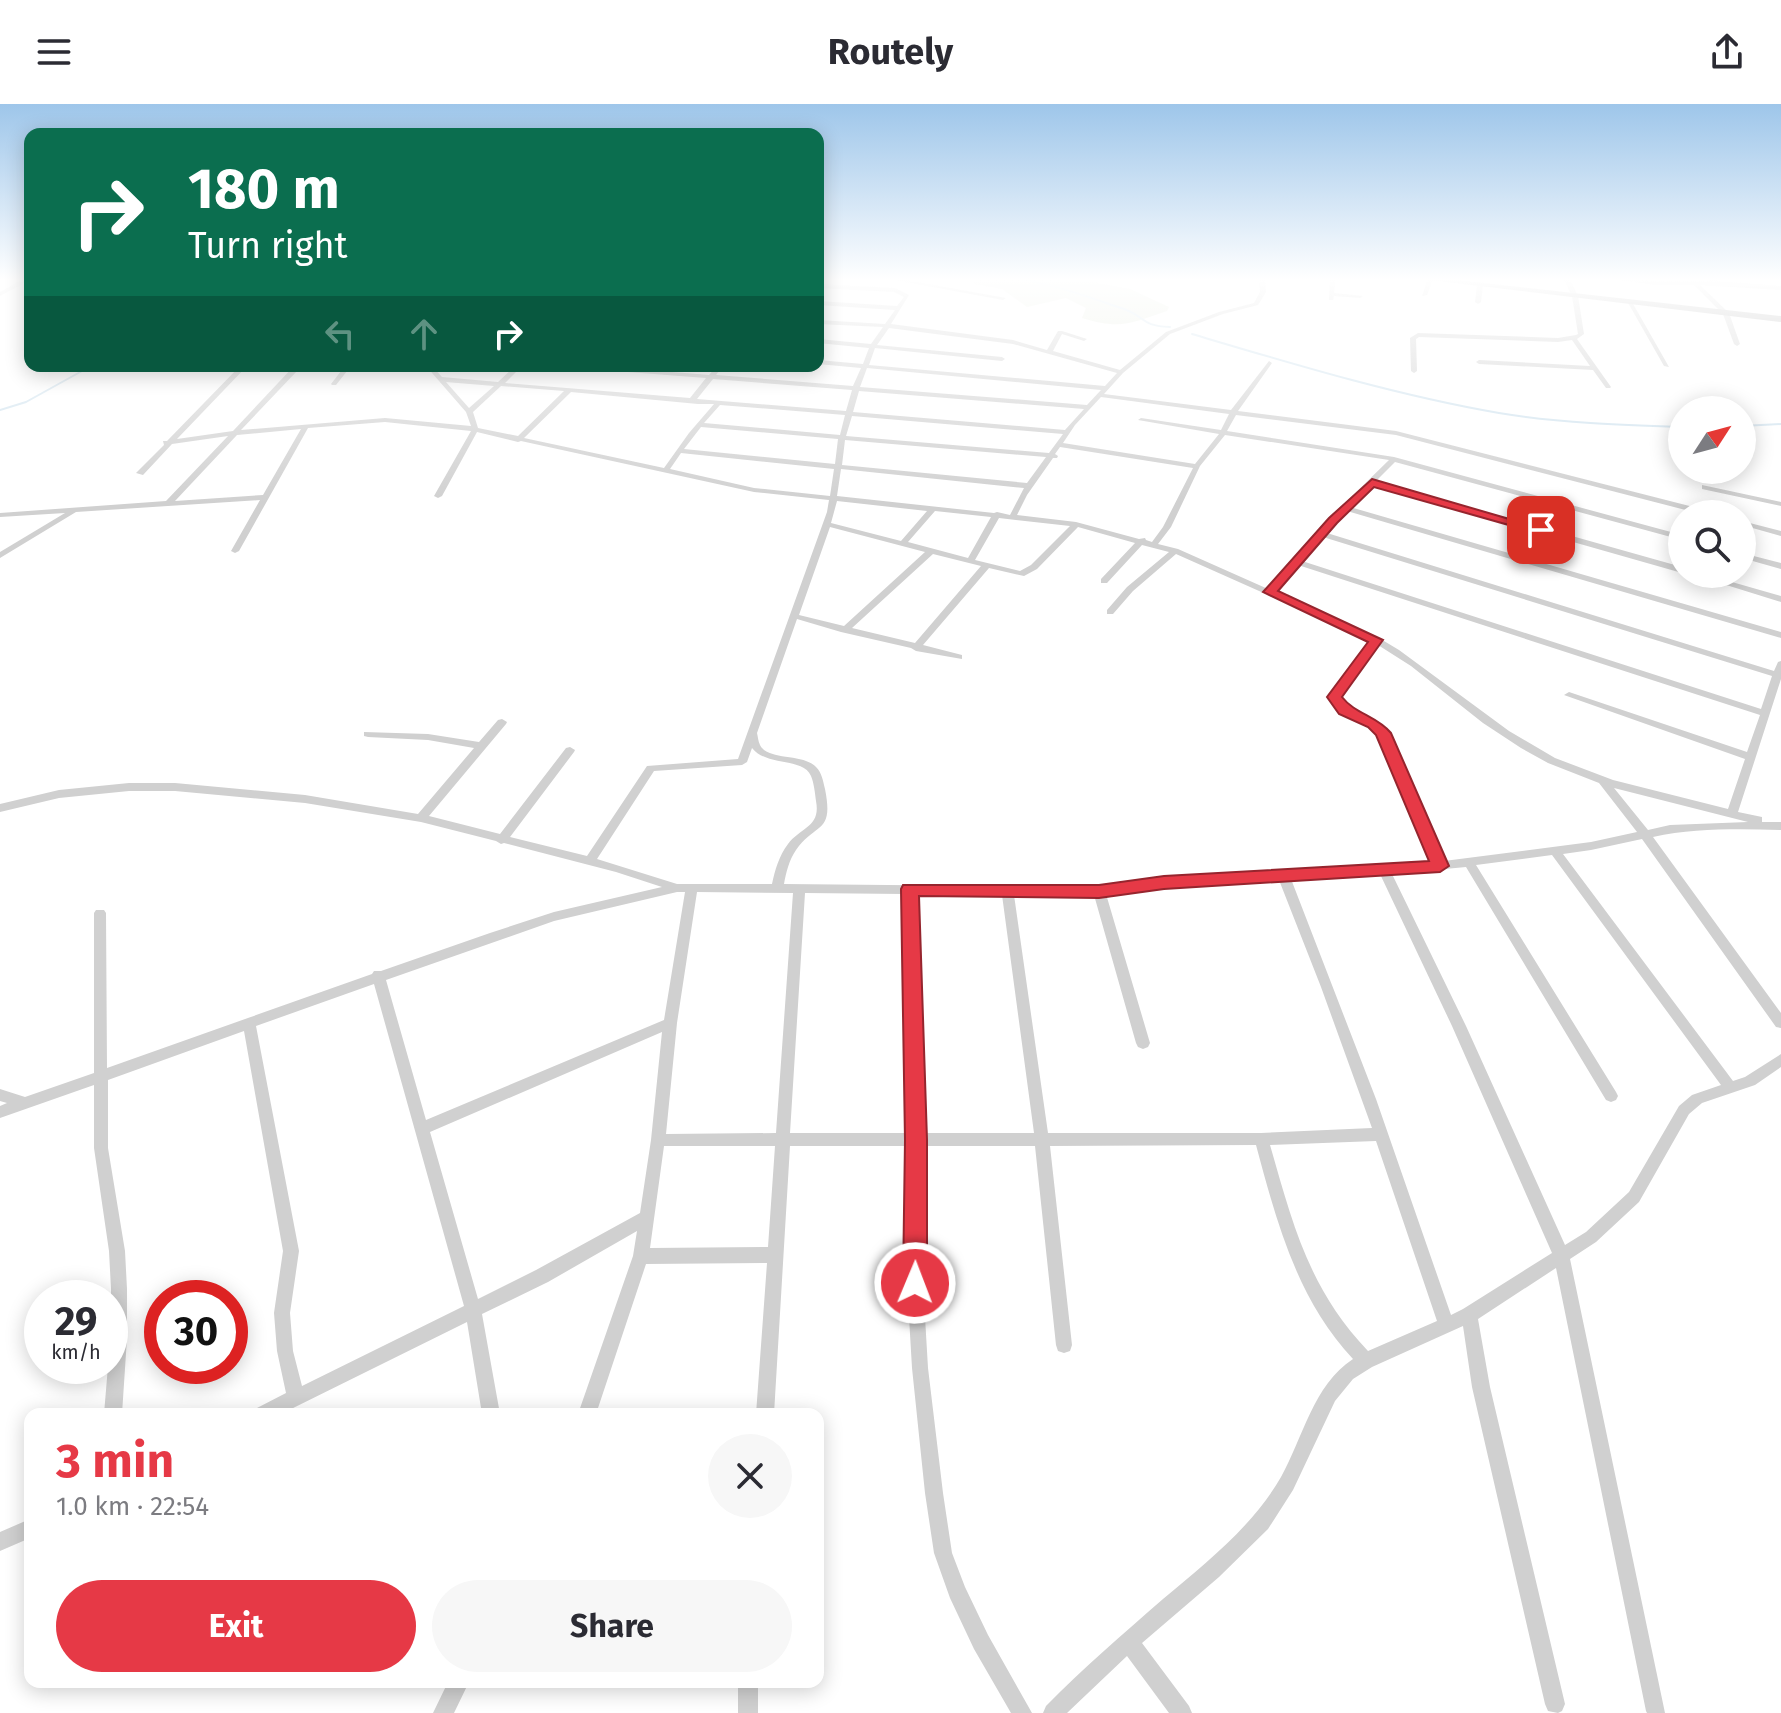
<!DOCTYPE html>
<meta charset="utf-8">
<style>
:root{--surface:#fff;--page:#f7f7f7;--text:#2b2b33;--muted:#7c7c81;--accent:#e63946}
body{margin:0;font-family:"Fira Sans",sans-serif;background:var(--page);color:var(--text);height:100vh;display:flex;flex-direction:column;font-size:30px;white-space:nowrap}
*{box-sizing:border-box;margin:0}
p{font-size:26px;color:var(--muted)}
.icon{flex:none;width:44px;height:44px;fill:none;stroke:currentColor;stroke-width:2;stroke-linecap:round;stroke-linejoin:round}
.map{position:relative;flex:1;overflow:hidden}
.panel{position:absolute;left:24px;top:1304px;width:800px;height:280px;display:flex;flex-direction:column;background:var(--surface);border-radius:16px;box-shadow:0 4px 20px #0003}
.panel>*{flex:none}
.hud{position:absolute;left:24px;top:24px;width:800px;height:244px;border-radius:16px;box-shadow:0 4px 20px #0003;background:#0b6e4f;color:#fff;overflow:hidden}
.needle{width:52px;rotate:54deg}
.fabs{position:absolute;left:1668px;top:292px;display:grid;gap:16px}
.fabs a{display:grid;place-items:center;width:88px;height:88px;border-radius:50%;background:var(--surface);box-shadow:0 4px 20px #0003;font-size:40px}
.speed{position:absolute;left:24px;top:1176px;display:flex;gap:16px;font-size:40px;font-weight:700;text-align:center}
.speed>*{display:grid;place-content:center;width:104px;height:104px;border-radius:50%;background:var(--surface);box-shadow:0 4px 20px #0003;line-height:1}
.speed small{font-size:20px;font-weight:400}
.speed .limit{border:12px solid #d22;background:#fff;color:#111}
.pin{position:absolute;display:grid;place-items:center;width:68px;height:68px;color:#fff;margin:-34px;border-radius:16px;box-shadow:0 4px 12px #0006}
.me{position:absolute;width:88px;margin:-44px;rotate:1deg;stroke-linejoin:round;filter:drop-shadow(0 0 6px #0008)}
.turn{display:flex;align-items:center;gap:28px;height:168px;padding:0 32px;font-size:36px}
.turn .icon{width:104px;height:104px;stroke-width:2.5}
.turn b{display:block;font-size:56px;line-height:68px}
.lanes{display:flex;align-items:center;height:76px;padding:0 32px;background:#0003;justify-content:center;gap:40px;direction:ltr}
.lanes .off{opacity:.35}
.round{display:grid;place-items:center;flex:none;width:84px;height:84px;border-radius:42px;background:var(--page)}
.head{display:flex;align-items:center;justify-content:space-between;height:136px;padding:0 32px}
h1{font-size:48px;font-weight:700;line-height:60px;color:var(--accent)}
.button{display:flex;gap:16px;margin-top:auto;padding:16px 32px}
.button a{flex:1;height:92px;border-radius:48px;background:var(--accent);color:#fff;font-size:32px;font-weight:700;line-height:92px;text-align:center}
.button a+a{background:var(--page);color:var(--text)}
header{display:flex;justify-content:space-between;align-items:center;height:104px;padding:0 32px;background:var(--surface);font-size:36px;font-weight:700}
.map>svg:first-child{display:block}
.green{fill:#e6ecdf}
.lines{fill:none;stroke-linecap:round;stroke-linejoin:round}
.stream{stroke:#cfe2ee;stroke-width:2}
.minor{fill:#d0d0d0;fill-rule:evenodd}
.primary{fill:#ababab;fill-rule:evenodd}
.route{fill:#e63946;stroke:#96252e;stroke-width:2}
</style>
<header><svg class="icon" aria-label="menu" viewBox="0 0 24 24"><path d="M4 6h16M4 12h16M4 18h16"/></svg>Routely<svg class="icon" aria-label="share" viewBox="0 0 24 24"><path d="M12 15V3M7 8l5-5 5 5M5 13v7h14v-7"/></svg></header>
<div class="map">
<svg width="1781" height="1609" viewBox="0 0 1781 1609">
<rect width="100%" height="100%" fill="#fff"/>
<path class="green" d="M975,174L1088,177L1130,185L1169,203L1167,207C1131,219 1121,226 1082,214L1086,204L1066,194L1027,203L1002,185L974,180Z"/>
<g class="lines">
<path class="stream" d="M1013,174C1051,179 1088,193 1124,205C1147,213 1140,222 1170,223
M1192,230C1293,260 1395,291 1499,309C1560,319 1621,321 1682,323
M0,306L26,298L91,262
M1742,322L1781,320"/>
<path class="minor" d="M25,174H30V176L0,192V188Z
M884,174H895L1006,194L1003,196Z
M1259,174H1265L1266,188L1258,201L1223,210L1170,230L1123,269L1104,290L1231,306L1269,257L1272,259L1238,307L1396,327L1713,408L1714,410H1701L1396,331L1236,311L1227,327L1394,353L1682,431V436L1395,358L1376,377L1682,463V469L1373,381L1350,403L1781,528V534L1347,407L1327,429L1774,567L1778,558L1781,557V575L1738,708L1762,713V718H1781V726C1738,725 1695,724 1653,733L1781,909V924L1776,923L1642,735L1591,746L1563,750L1733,977L1745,973L1781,950V963L1755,981L1702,999L1689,1010L1639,1098L1596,1138L1570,1155L1665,1609H1647L1646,1607L1556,1164L1478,1215L1490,1283L1565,1600L1562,1607L1558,1609L1548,1607L1545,1600L1472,1283L1463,1222L1372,1263L1353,1275L1335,1297L1293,1386L1268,1425L1219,1473L1142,1539L1189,1602L1192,1609H1169L1127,1552L1067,1609H1043L1046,1602C1083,1564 1123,1530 1163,1495C1206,1459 1253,1422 1281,1373C1303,1334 1313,1281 1353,1255C1297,1195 1277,1119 1256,1041L1050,1042L1072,1241L1070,1247L1064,1249L1058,1247L1056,1241L1035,1042H923V1179L928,1264L943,1389L952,1449L965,1483L988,1531L1032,1609H1011L974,1545L950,1494L934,1449L925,1389L912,1264L907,1179L909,1042H790L774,1310H756L767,1159L646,1160L596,1310H578L633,1152L637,1127L548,1178L482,1210L500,1310H482L467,1218L281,1310H254L257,1304L286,1289L277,1247L274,1209L283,1147L244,927L108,976V1044L125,1147L127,1185V1234L122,1310H104L108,1262H110L111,1185L109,1147L94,1044V981L0,1014V1002L7,999L0,997V985L25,993L94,969V809L96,806H104L106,809L107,964L372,870L374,867H381L490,829L554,808L662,783L616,768L504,739L501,740L496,737L421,718L305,699L175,687H129L59,694L0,708V700L59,686L129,679H175L305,691L418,710L474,644L428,636L368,633L364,632V628L428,630L479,638L498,616L502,615L507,618L506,620L429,712L500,730L566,644L570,643L575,646L574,648L510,733L587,752L647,662L738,655L827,408L829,396L754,388L521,337L518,338L477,328L442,392L438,394L434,392L471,327L385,318L308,324L239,447L235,449L231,447L260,396L76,408L0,454V448L65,409L0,413V409L166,397L228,332L172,340L143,371L136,369L164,341L163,337H167L240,262H247L177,335L233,327L294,262H332L297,267L241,326L385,314L471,322L466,308L426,262H432L442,273L498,278L515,262H522L505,279L690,294L706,274L576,264L573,262H600L709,271L717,262H723L716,271L853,282L861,264L818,260V256L863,260L869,244L818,239V235L871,240L883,223L818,220V216L885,220L895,206L818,201V197L897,202L904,193L894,188L818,184V180L895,184L909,191L891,220L1013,236L1047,246L1058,227H1062L1087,235L1084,237L1062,230L1053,247L1120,266L1166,228L1219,208L1254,199L1260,188ZM889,224L1013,240L1117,269L1105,282L869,261L875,244L1002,257L1005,255L1002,253L877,241ZM867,264L1101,286L1087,301L860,283ZM713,275L852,286L846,307L697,295ZM446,278L494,282L469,304ZM501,282L564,287L518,332L478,324L473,308ZM859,287L1084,305L1065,326L853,308ZM571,288L698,300H714L689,329L664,364L524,334ZM1101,293L1229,310L1221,326L1141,314L1138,316L1219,330L1195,360L1063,339L1075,321ZM720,301L845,311L840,331L704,319ZM852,312L1063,330L1049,349L846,332ZM701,323L838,335L835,360L684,345ZM301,325L263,391L175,397L237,331ZM1225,331L1389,356L1342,402L1268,485L1178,445L1158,440L1171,423L1200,362ZM845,336L1046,353L1027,379L842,361ZM1060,343L1193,364L1163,423L1152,438L1146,436L1145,434L1139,435L1076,418L1017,411L1027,391L1053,354H1057L1058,352L1055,350ZM681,349L834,365L830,392L754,384L670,365ZM841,365L1024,384L1010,411L997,408L994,409L837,392ZM837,397L927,407L901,437L831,419ZM935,407L991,413L968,454L908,438ZM999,414L1070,422L1031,461L1020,467L975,456ZM830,423L925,448L844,522L799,511ZM1078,423L1135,439L1101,475V479H1107L1142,441L1169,448L1127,483L1107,506V510H1113L1133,487L1176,450L1371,537L1347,573L1330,593C1341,613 1363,615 1379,630L1433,759L1164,774L1099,783L784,780C786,769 789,756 796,746C816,718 834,730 825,685C823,677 822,669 816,663C803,649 768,657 760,641C758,637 758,633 757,629L797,515L841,528L911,544L916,547L962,555V551L923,541L989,464L1024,472L1037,465ZM1323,433L1772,572L1761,605L1302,457ZM933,450L981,462L915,539L852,524ZM1298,461L1760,611L1747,648L1572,589L1569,588L1564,591L1745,655L1728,705L1613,676L1555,654L1509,627L1399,546L1379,534L1275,488ZM1378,541L1411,562L1483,619L1521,644L1548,659L1599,679L1637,728L1591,738L1444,757L1388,629C1374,613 1351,611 1340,593L1354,577ZM752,644C767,663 803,653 811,672C814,679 815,689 816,697C821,723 801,723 788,740C779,752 775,766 772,780H677L597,755L654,667L742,661L747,658ZM1614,684L1748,718L1670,721L1648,726ZM1552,751L1721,981L1692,991L1679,1002L1629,1088L1586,1128L1565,1141L1466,922L1392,770L1466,763L1606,996L1611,998L1616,996L1618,992L1616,988L1476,761ZM1380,770L1452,922L1552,1149L1463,1205L1451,1211L1376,995L1291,775ZM1279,776L1321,883L1372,1024L1261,1029H1048L1014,791H1094L1136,939L1138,943L1143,945L1148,943L1150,939L1106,790L1164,782ZM677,788H685L664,916L426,1016L386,876L554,817ZM697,788L793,789L776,1029L666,1030L677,919ZM805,789L904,790L909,1029H790ZM916,790L1002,791L1034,1029H923ZM374,880L464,1202L302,1282L293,1247L290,1209L299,1147L256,922ZM662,928L651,1036L640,1109L536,1166L478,1195L430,1028ZM1376,1037L1437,1217L1368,1247C1309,1185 1293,1121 1270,1041ZM664,1042H775L768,1143L650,1144Z
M1330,174H1336L1334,189L1363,192L1360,194L1334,192L1333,196H1329Z
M1428,174L1433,175L1427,191L1422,192Z
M1563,174H1569L1578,192L1584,230L1577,235L1611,283L1610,284H1606L1593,266L1479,260L1476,258L1479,256L1590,262L1572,236L1558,238L1419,233L1416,235L1417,267L1414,269L1411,267L1410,234L1418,229L1558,234L1576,231L1578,230L1572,192Z
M1599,174L1657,177H1711L1708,174H1714L1718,177L1781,182V186L1700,181L1729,209L1740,240L1737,242L1734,240L1723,210L1694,181H1657Z
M1480,179L1483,181L1481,198L1478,200L1475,198L1477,181Z
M1627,197L1632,198L1669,263L1664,262Z
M345,262H351L336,281H332L331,280Z
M1702,381L1781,398V402L1702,385Z
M1742,417L1781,427V432L1742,421Z
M1742,449L1781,459V465L1742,454Z
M1691,470H1704L1781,492V498Z
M30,1415V1434L0,1447V1428Z
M448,1578H469L454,1609H433Z
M738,1578H758V1609H738Z"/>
<path class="primary" d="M1413,174H1439L1781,212V218Z"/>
</g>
<linearGradient id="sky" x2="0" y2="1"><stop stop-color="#9ec6ea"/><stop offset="0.44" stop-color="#fff"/><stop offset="1" stop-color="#fff" stop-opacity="0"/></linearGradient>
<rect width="1781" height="399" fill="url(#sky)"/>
<path class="route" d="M1372,375L1547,426L1537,429L1374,383L1337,419L1278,487L1383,536L1342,593C1355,610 1377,612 1391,629L1449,762L1440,768L1164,785L1099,794L919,792L927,1036V1179L924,1188L915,1191L906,1188L903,1179L905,1036L901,785L903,781H1099L1164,772L1429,757L1376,631L1368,623L1339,610L1327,593L1368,538L1263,488L1329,414Z"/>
</svg>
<div class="fabs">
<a><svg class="needle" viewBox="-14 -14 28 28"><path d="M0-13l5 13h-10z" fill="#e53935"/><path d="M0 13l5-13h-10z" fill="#7c7c81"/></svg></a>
<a><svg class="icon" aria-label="search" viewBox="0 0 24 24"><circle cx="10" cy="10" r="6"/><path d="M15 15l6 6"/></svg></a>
</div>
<div class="speed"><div>29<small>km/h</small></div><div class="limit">30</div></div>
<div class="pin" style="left:1541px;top:426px;background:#d93025"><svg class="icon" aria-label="arrive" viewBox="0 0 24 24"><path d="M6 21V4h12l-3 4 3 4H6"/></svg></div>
<svg class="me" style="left:915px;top:1179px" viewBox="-20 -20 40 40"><circle r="17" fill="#e63946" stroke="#fff" stroke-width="3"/><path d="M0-11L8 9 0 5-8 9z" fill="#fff"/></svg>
<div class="hud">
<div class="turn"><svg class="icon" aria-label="right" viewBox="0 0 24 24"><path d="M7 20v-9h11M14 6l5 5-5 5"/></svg><div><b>180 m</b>Turn right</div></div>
<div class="lanes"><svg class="icon off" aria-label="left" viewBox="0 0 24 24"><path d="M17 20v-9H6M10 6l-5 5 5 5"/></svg><svg class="icon off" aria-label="ahead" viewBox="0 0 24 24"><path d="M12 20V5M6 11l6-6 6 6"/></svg><svg class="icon" aria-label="right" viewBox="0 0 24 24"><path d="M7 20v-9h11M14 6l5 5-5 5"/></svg></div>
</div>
<section class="panel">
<div class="head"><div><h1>3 min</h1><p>1.0 km · 22:54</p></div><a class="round"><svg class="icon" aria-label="close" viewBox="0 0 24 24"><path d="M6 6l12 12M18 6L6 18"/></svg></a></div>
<div class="button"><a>Exit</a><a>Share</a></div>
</section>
</div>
